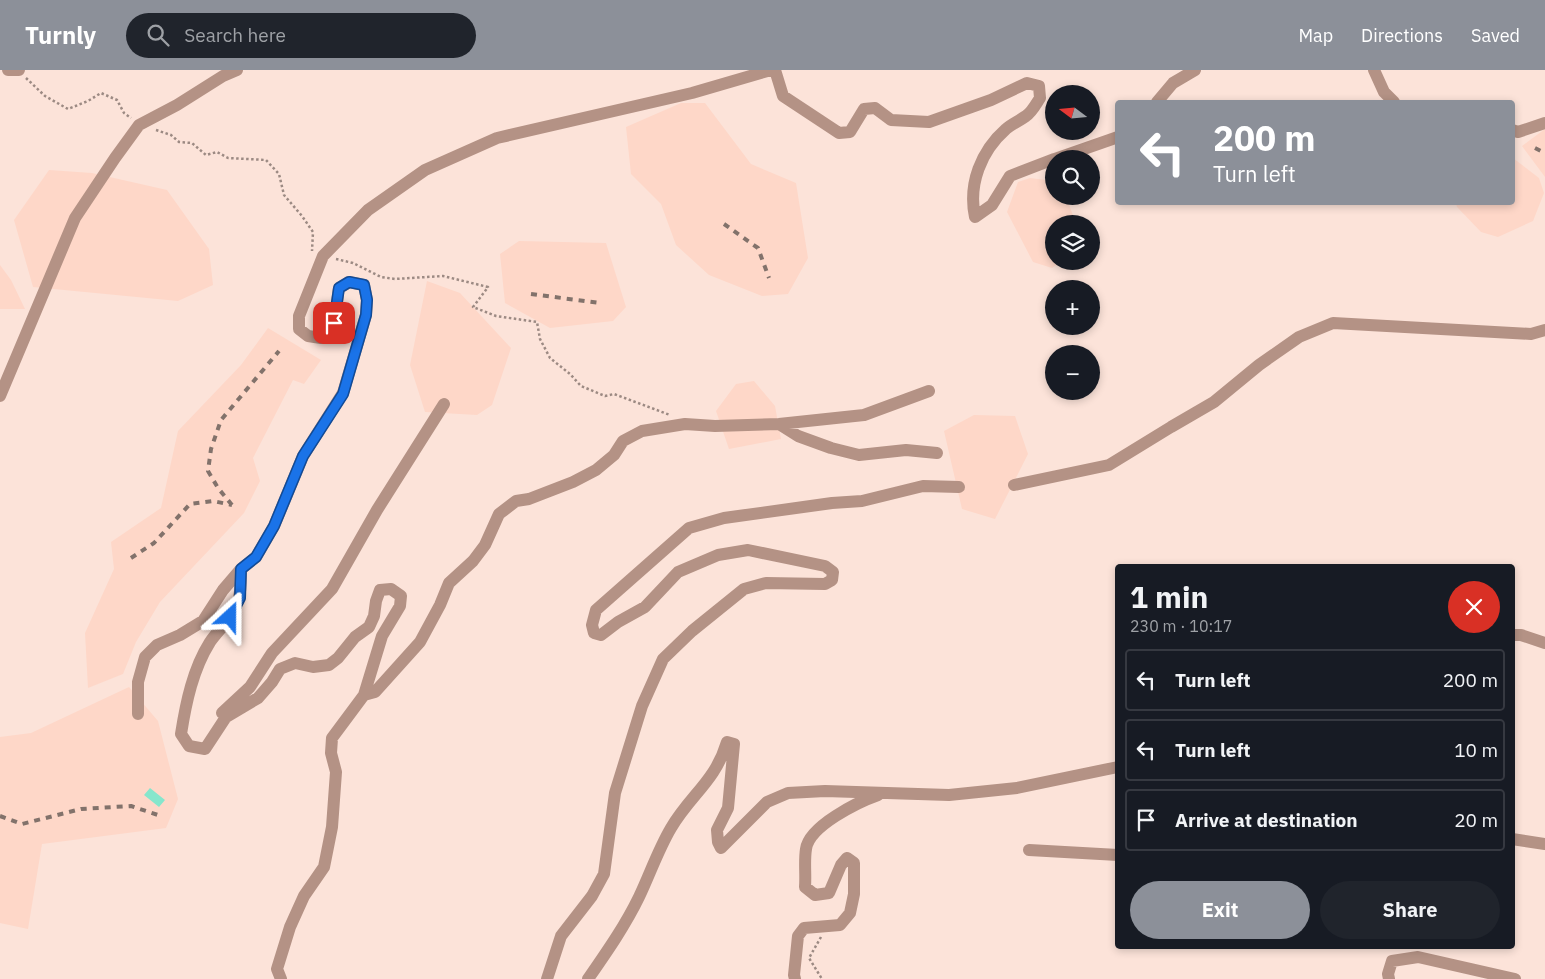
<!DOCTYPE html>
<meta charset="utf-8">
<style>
:root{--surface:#171b24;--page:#20242c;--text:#f1f3f6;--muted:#9ea1a6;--line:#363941;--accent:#8c9099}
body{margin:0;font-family:"IBM Plex Sans",sans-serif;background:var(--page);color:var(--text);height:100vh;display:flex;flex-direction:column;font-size:19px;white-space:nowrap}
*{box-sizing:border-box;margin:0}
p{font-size:16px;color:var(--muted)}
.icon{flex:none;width:28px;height:28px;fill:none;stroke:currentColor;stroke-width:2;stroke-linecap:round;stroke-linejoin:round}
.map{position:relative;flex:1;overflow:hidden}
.details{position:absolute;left:1115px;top:494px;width:400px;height:385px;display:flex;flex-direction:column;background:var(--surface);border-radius:5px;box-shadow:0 2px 8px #0003}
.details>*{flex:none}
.hud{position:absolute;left:1115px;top:30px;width:400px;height:105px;border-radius:5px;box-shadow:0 2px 8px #0003;background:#8c9099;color:#fff;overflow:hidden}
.needle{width:32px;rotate:286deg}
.fabs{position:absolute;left:1045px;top:15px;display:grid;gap:10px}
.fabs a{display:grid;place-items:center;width:55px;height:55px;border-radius:50%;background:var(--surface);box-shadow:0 2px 8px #0003;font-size:25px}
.pin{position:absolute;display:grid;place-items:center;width:42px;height:42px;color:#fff;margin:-21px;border-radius:10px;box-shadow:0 2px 8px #0006}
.me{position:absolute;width:55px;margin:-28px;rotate:24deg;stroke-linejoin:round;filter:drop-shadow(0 0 4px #0008)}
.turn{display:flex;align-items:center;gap:18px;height:105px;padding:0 15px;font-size:22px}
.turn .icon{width:65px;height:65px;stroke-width:2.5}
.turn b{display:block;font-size:35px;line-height:42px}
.round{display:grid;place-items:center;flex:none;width:52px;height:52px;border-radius:26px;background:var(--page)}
.overview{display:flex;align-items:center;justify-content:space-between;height:85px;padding:0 15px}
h1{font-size:30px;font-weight:800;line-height:38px}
.button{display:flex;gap:10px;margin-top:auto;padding:10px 15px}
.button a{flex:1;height:58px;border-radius:30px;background:var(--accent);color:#fff;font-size:20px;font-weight:800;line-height:58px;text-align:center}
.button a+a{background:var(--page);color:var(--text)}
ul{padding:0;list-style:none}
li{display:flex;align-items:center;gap:15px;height:62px;margin:0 10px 8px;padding:0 5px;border:2px solid var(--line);border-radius:5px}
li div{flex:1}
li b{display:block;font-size:19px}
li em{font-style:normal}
header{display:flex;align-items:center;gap:30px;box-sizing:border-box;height:70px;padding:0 25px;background:var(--accent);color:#fff}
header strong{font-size:24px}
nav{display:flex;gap:28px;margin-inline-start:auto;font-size:18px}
.search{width:350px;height:45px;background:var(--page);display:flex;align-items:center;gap:12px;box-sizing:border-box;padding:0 18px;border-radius:28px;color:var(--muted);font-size:19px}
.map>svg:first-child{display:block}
.built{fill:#fed7c8}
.building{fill:#86e6cc}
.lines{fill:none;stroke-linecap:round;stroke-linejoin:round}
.path{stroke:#9c8a83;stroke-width:2.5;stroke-dasharray:2.5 2.5;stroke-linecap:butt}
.minor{stroke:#b49285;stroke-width:12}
.rail{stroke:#82726b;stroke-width:4;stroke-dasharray:6 6;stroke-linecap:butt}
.route-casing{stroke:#114b97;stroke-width:12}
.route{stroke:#1a73e8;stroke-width:9}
</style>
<header>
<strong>Turnly</strong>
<div class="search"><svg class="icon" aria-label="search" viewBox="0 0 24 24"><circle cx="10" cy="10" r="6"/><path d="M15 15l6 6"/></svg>Search here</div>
<nav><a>Map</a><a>Directions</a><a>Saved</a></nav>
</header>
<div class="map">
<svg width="1545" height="909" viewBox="0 0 1545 909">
<rect width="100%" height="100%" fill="#fce3d9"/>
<path class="built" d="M681,33H705L751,94L796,113L808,188L788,224L762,226L709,205L676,175L661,134L631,104L626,57Z
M1545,59V107L1522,76Z
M1513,88L1539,108L1544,123L1533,151L1498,167L1481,162L1457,137L1456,133L1512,132Z
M49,100L92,103L167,120L209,179L213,215L178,231L33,217L14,150Z
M1030,108L1054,111V126H1066L1076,154H1054V191H1062L1052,198L1033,192L1007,142L1018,112Z
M519,171L606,173L626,237L613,251L550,258L505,233L500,184Z
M0,195L11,210L25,239H0Z
M427,211L460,223L511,278L492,335L477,345L425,342L410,295Z
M268,258L321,290L304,314L293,310L253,388L260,411L244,443L160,532L136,572L123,604L88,618L85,563L114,499L111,472L161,438L178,361L241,295Z
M754,311L775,336L781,369L729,379L716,341L736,314Z
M974,345L1015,346L1028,384L995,449L962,439L944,361Z
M129,617L158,651L178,729L166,758L42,774L28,859L0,853V667L31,663Z"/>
<path class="building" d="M150,718L165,730L159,737L144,725Z"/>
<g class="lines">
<path class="path" d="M26,8L45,26L68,39L88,31L101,23L117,30L124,43L131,48
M156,60L171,65L179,72L192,73L206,85L217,82L228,88L266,90L279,104L284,125L302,146L313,162L312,181
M336,189L353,193L381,207L395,209L443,206L488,217L473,237L496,246L537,252L540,269L550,288L570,304L581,316L605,326L614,324L670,345
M821,867L809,888L822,909"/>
<path class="minor" d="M8,0H19
M771,0L692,23L497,68L425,100L368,140L323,186L299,246V259L308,266L321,268C338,253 335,240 339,218L349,212L364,215L367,230L366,245L343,323L303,386L274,456L256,487L241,499C241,517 241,532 230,547C224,556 216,563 210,572C193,599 186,632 181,664L189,676L205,679L226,647L258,628L272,612L280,599L295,593L313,597L329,595L338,588L355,567L369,557L374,546L376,531L380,520L391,519L401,526L400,536L382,566L364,625L375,622L420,572L440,535L449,513L473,491L485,475L499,444L516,431L529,429L573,412L596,400L614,385L623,371L642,361L685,354L715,356L779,354L864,345L929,321
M775,0L783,26L839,63L850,62L864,39L875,38L891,50L929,52L991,30L1027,13L1039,16L1040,28C1036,34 1032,42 1026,46C1019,51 1012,54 1006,59C981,81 968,114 975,147L992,135L1010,106L1054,89
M1374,0L1384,22L1394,32
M1157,32L1173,13L1195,0
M1512,60L1518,62L1545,53
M1055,89L1118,67
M0,326L75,148L115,88L139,55L177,35L223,6L237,0
M779,354L798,366L831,378L859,385L906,380L937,383
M1014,415L1109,395L1171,357L1214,332L1259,295L1299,267L1333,253L1531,264L1545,260
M1512,565H1521L1545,573
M222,643L250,617L272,583L332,519L377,440L444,334
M138,644V612L145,587L157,575L180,565L203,551L223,520L241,499
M1512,769L1545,774
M1029,780L1118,785
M281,909L277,899L290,857L304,826L324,797L332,757L336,702L331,683L332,668L364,625
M547,909L561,866L592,826L604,804L615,723L642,636L663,589L692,561L744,519L766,513L825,514L832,510L833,502L825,496L748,480L718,485L678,502L645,537L618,552L601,565L594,563L592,555L596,540L689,458L724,448L832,433L862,431L923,416L959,417
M588,909C606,883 625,856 639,827C650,804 658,780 671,758C691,724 715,712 727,672L734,674L728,738L717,760L718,772L721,778L767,732L788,723L825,721L949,725L1017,718L1118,697
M795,909L794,905L798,866L804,858L840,855L850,843L854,824V793L847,788L841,795L829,823L815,825L805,817C806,805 804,791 806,779C809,756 858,732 878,725
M1389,909L1388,904L1392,891L1418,887L1515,909"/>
<path class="rail" d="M1535,78L1545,83
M724,154L758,178L769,208
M531,224L600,233
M232,435L218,418L208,401L211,379L221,350L279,281
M131,488L154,473L190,434L213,431L232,435
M0,746L22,754L81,739L131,736L158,745"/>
</g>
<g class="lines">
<g class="route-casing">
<path id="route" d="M230,547L240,528L241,499L256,487L274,456L303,386L343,324L366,245L367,230L364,215L349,212L339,218L334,253"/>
</g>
<use href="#route" class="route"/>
</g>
</svg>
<div class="fabs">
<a><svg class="needle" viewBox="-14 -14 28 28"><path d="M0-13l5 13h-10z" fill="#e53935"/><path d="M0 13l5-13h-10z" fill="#9ea1a6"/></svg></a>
<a><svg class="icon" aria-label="search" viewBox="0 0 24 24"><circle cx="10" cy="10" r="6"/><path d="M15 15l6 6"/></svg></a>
<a><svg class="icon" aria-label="layers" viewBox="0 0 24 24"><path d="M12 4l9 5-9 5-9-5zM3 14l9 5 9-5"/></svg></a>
<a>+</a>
<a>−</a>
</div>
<div class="pin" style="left:334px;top:253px;background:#d93025"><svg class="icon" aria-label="arrive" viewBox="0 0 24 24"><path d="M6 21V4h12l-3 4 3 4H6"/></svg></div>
<svg class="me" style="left:230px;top:547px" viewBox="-20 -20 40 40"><path d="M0-17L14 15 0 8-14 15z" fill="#1a73e8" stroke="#fff" stroke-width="4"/></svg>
<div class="hud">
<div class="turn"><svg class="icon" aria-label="left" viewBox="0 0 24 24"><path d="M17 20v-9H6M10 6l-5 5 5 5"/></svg><div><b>200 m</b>Turn left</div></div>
</div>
<section class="details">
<div class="overview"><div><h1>1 min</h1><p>230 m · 10:17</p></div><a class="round" style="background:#d93025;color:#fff"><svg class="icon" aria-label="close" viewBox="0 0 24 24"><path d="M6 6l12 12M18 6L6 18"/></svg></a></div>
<ul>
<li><svg class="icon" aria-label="left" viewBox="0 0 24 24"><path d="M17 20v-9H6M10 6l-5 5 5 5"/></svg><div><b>Turn left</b></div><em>200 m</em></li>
<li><svg class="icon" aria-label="left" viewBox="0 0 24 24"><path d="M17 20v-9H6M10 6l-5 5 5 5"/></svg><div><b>Turn left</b></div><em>10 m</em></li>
<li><svg class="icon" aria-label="arrive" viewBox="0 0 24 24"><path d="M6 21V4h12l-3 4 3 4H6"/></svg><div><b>Arrive at destination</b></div><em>20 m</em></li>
</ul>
<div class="button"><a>Exit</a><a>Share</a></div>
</section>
</div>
